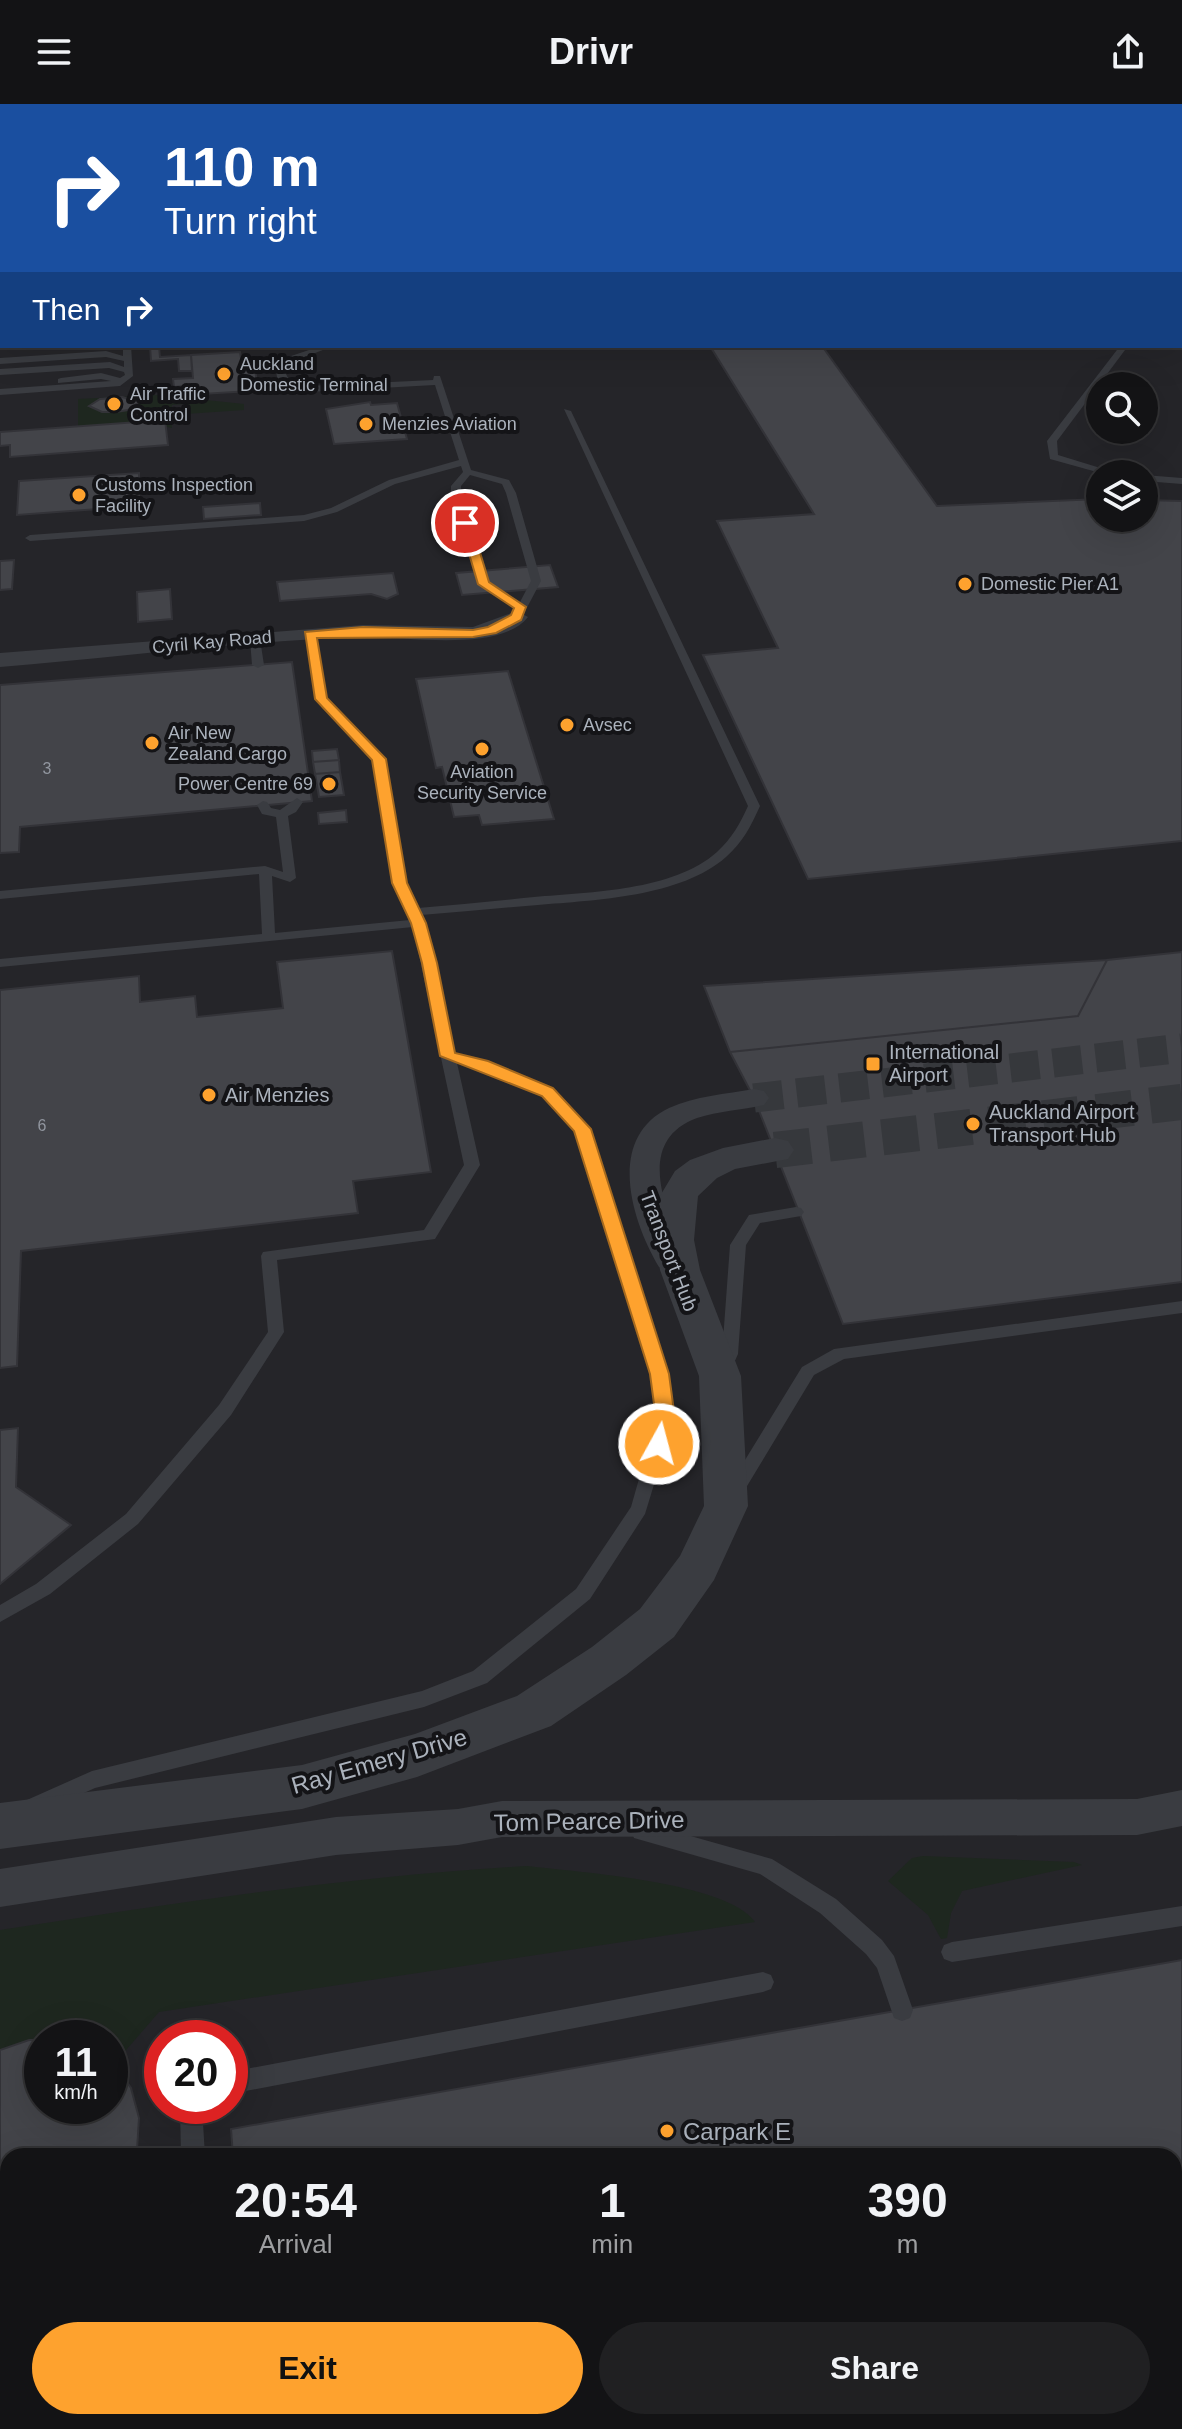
<!DOCTYPE html>
<style>
:root{--surface:#131315;--page:#202022;--text:#f1f3f6;--muted:#9d9ea0;--line:#323234;--accent:#fea22e}
body{margin:0;font-family:Helvetica,sans-serif;background:var(--page);color:var(--text);height:100vh;display:flex;flex-direction:column;font-size:30px;white-space:nowrap}
*{box-sizing:border-box;margin:0}
p{font-size:26px;color:var(--muted)}
.icon{flex:none;width:44px;height:44px;fill:none;stroke:currentColor;stroke-width:2;stroke-linecap:round;stroke-linejoin:round}
.map{position:relative;flex:1;overflow:hidden}
.panel{position:absolute;left:0px;top:2044px;width:1182px;height:282px;display:flex;flex-direction:column;background:var(--surface);border-radius:24px 24px 0 0;box-shadow:0 8px 32px #0002,0 0 0 2px var(--line)}
.panel>*{flex:none}
.guide{position:absolute;left:0px;top:0px;width:1182px;height:244px;box-shadow:0 8px 32px #0002,0 0 0 2px var(--line);background:#1a4fa0;color:#fff;overflow:hidden}
.controls{position:absolute;left:1086px;top:268px;display:grid;gap:16px}
.controls a{display:grid;place-items:center;width:72px;height:72px;border-radius:50%;background:var(--surface);box-shadow:0 8px 32px #0002,0 0 0 2px var(--line);font-size:40px}
.speed{position:absolute;left:24px;top:1916px;display:flex;gap:16px;font-size:40px;font-weight:700;text-align:center}
.speed>*{display:grid;place-content:center;width:104px;height:104px;border-radius:50%;background:var(--surface);box-shadow:0 8px 32px #0002,0 0 0 2px var(--line);line-height:1}
.speed small{font-size:20px;font-weight:400}
.speed .limit{border:12px solid #d22;background:#fff;color:#111}
.pin{position:absolute;display:grid;place-items:center;width:68px;height:68px;color:#fff;margin:-34px;border:4px solid #fff;border-radius:50%;box-shadow:0 2px 8px #0007}
.me{position:absolute;width:88px;margin:-44px;rotate:7deg;stroke-linejoin:round;filter:drop-shadow(0 0 6px #0008)}
.turn{display:flex;align-items:center;gap:28px;height:168px;padding:0 32px;font-size:36px}
.turn .icon{width:104px;height:104px;stroke-width:2.5}
.turn b{display:block;font-size:56px;line-height:68px}
.then{display:flex;align-items:center;height:76px;padding:0 32px;background:#0003;gap:16px;font-size:30px}
.eta{display:flex;justify-content:space-evenly;align-items:center;height:136px;text-align:center}
.eta b{font-size:48px;font-weight:700;line-height:56px}
.primary-button{display:flex;gap:16px;margin-top:auto;padding:16px 32px}
.primary-button a{flex:1;height:92px;border-radius:48px;background:var(--accent);color:#111;font-size:32px;font-weight:700;line-height:92px;text-align:center}
.primary-button a+a{background:var(--page);color:var(--text)}
header{display:flex;justify-content:space-between;align-items:center;height:104px;padding:0 32px;background:var(--surface);font-size:36px;font-weight:700}
.map>svg:first-child{display:block}
.built{fill:#252529;fill-rule:evenodd}
.green{fill:#1e271f}
.lines{fill:none;stroke-linecap:round;stroke-linejoin:round}
.taxiway{fill:#333439;fill-rule:evenodd}
.building{fill:#434449;stroke:#333338;stroke-width:2}
.minor-tunnel{stroke:#36383c;stroke-width:29;stroke-dasharray:29 14;stroke-linecap:butt}
.tertiary-tunnel{stroke:#36383c;stroke-width:36;stroke-dasharray:36 18;stroke-linecap:butt}
.service{fill:#3a3c41;fill-rule:evenodd}
.minor{fill:#3a3c41;fill-rule:evenodd}
.tertiary{fill:#3a3c41;fill-rule:evenodd}
.route{fill:#fea22e;stroke:#a5691e;stroke-width:2}
.poi-dot{fill:#fea22e;stroke:#141417;stroke-width:3}
.labels{text-anchor:middle;dominant-baseline:central;stroke-width:8;stroke-linejoin:round;paint-order:stroke}
.number-label{font-size:16px;fill:#91969f}
.far-poi-label{font-size:18px;fill:#abb2bc;stroke:#141417;text-anchor:start}
.far-street-label{font-size:18px;fill:#abb2bc;stroke:#141417}
.poi-label{font-size:20px;fill:#abb2bc;stroke:#141417;text-anchor:start}
.street-label{font-size:20px;fill:#abb2bc;stroke:#141417}
.near-street-label{font-size:24px;fill:#abb2bc;stroke:#141417}
.near-poi-label{font-size:24px;fill:#abb2bc;stroke:#141417;text-anchor:start}
</style>
<header><svg class="icon" aria-label="menu" viewBox="0 0 24 24"><path d="M4 6h16M4 12h16M4 18h16"/></svg>Drivr<svg class="icon" aria-label="share" viewBox="0 0 24 24"><path d="M12 15V3M7 8l5-5 5 5M5 13v7h14v-7"/></svg></header>
<div class="map">
<svg width="1182" height="2325" viewBox="0 0 1182 2325">
<rect width="100%" height="100%" fill="#19191c"/>
<path class="built" d="M0,0H1182V2325H0ZM2,2H1180V242H2ZM1100,282H1144V326H1100ZM1100,370H1144V414H1100ZM42,1934H110V2002H42ZM162,1934H230V2002H162ZM8,2052H1174V2318H8Z"/>
<path class="green" d="M495,0H1046L484,2Z
M158,291L244,300V306L185,310L184,300L172,301V324L143,318L136,295H107L89,302L102,308L128,306L134,319L78,323V295Z
M923,1752L1074,1758L1082,1761L962,1787L951,1809L947,1834L941,1835L928,1811L888,1777L912,1754Z
M527,1762C577,1768 728,1778 755,1818L159,1908L114,1960L110,1957V1934H42L0,1946V1826C175,1799 351,1772 527,1762Z"/>
<g class="lines">
<path class="taxiway" d="M0,0H52L2,2L0,14Z
M347,0H393L395,2H348Z
M1148,0H1182V16L1180,2Z"/>
</g>
<path class="building" d="M150,242H159L160,253L191,251L192,267H179L178,255L151,257Z
M710,242H822L937,402L1100,395V414H1144V396L1182,397V737L808,775L703,551L778,544L717,417L814,410Z
M240,248L241,254H253L257,278L265,277L267,286L184,291V282L174,283L173,275L193,274L191,251Z
M122,293L139,298L128,306L116,308H102L89,302L100,295Z
M370,298L371,301L397,299L407,335L334,340L326,305Z
M165,316L168,341L10,353V341L0,342V328Z
M139,369V402L17,411L19,377Z
M260,399L261,411L204,415L203,403Z
M14,456L12,485L0,486V457Z
M550,461L558,483L462,491L456,469Z
M393,469L398,490L387,495L371,490L280,497L277,478Z
M170,485L172,515L138,518L137,488Z
M292,558L312,697L20,723L19,748L0,749V581Z
M508,567L554,715L482,721L479,711L454,713L442,663L436,664L416,575Z
M337,645L339,656L313,658L312,647Z
M339,656L340,668L315,670L313,658Z
M340,668L344,691L319,693L315,670Z
M346,706L347,718L319,720L318,709Z
M392,847L431,1068L353,1077L358,1109L21,1147L17,1262L0,1264V886L139,872L140,898L195,892L197,913L283,904L277,858Z
M1182,848V1178L843,1220L754,994L730,948L1078,912L1107,856Z
M1107,856L1078,912L730,948L704,882Z
M18,1324L16,1383L71,1421L0,1480V1326Z
M1182,1856V2325H248L247,2318H1174V2052H233L231,2025Z
M29,1936H42V2002H110V1957L114,1960L131,1984L139,2014L137,2046L135,2052H8V2156L5,2157L0,2156V1946Z"/>
<g class="lines">
<path class="minor-tunnel" d="M754,994L1182,944"/>
<path class="tertiary-tunnel" d="M775,1046L1182,998"/>
<path class="service" d="M0,112H2V116H0Z
M1180,151H1182V155H1180Z
M0,177H2V181H0Z
M123,242H131L133,272L120,282L0,291V285L111,277L101,275L58,279V275L61,274L101,269L120,274L125,271L124,268L109,264L0,271V265L110,258L124,263V257L106,253L0,260V254L106,247L123,252Z
M321,242H333L282,262L290,278L307,282L433,276L434,272H440L471,366L509,376L516,389L541,477L521,515H513L512,513L516,505L479,480L451,389V382L463,368L461,362L395,380L337,408L304,417L30,437L25,434L30,431L304,411L331,404L389,376L459,356L435,281L307,288L284,282L277,273L275,260L279,256ZM470,371L502,380L506,389L531,477L520,498L489,478L461,389V382Z
M1120,242H1128L1057,337L1058,351L1120,370H1104L1050,355L1047,337Z
M564,305L571,307L760,702C751,722 743,738 726,753C681,793 595,796 538,801C499,804 460,808 421,811L436,859L455,949L488,958L553,985L589,1025L667,1270L674,1315L645,1410L590,1495L487,1579L424,1603L95,1684L0,1727V1708L92,1667L422,1587L473,1567L576,1485L631,1403L656,1315L651,1270L575,1027L543,991L478,964L457,959L480,1061L435,1135L277,1156L284,1228L231,1311L138,1420L50,1490L0,1518V1501L36,1480L126,1410L219,1301L268,1228L261,1152L263,1148L424,1126L464,1061L413,823L0,863V855L262,830L259,770L0,795V787L265,762L283,768L276,713L262,710L257,701L263,697L267,698L271,704L280,706L297,694L303,698L296,708L288,712L296,774L290,778L272,772L275,829L410,816L394,779L373,656L315,595L305,530L310,527L315,530L327,594L385,655L406,779L418,804C457,801 496,797 534,793C591,788 673,787 717,748C732,734 740,720 748,702Z
M1144,371L1182,374V380L1144,377Z
M255,532L260,535L264,561L258,564L252,561L250,535Z
M796,1103L801,1104L804,1108L801,1112L760,1119L746,1141L738,1250L730,1268H718L716,1264L722,1250L730,1141L749,1111Z
M1182,1197V1209L844,1255L814,1271L741,1392L735,1394L729,1392L726,1387L802,1263L834,1245Z
M641,1718L772,1755L836,1795L882,1836L894,1852L913,1906L910,1914L902,1917L894,1914L877,1864L866,1850L820,1809L760,1770L634,1734L631,1727L634,1720Z
M1182,1802V1822L952,1858L944,1855L941,1848L944,1841L952,1838Z
M763,1868L771,1871L774,1878L771,1885L763,1888L230,1990V1968Z
M180,2002H202L205,2052H181Z
M190,2318H216V2325H190Z"/>
<path class="minor" d="M517,507L528,513C500,549 405,532 363,533C243,537 120,553 0,563V549L363,521L473,523Z
M754,985L764,987L769,994L764,1001C742,1006 718,1007 697,1014C632,1038 668,1110 686,1155L681,1163L670,1166L659,1163C631,1116 606,1034 669,1004C695,992 726,990 754,985Z
M1182,1686V1722L1137,1731L502,1733L458,1741L336,1751L0,1803V1765L336,1713L458,1705L502,1697L1137,1695Z"/>
<path class="tertiary" d="M775,1034L788,1037L794,1046L788,1055L735,1065L717,1074L698,1092L694,1136L700,1166L741,1272L748,1402L714,1476L674,1533L626,1571L551,1622L417,1673L302,1705L0,1745V1699L302,1661L415,1630L517,1592L592,1543L640,1505L680,1452L704,1402L699,1272L660,1166L655,1136V1111L660,1092L675,1067L690,1056L723,1044Z"/>
</g>
<path class="route" d="M465,416L471,419L489,478L526,503L521,516L496,529L473,533L317,534L327,594L386,655L407,779L426,819L437,859L455,949L488,957L553,984L591,1025L669,1270L675,1315L669,1340L659,1348L649,1340L656,1315L650,1270L574,1027L542,992L440,952L422,859L411,819L392,779L372,656L315,595L305,528L363,523L473,526L488,523L511,511L514,504L478,480L460,419Z"/>
<g class="poi-dot">
<circle cx="224" cy="270" r="8"/>
<circle cx="114" cy="300" r="8"/>
<circle cx="366" cy="320" r="8"/>
<circle cx="79" cy="391" r="8"/>
<circle cx="965" cy="480" r="8"/>
<circle cx="567" cy="621" r="8"/>
<circle cx="152" cy="639" r="8"/>
<circle cx="482" cy="645" r="8"/>
<circle cx="329" cy="680" r="8"/>
<rect x="865" y="952" width="16" height="16" rx="4"/>
<circle cx="209" cy="991" r="8"/>
<circle cx="973" cy="1020" r="8"/>
<circle cx="667" cy="2027" r="8"/>
</g>
<g class="labels">
<g class="number-label">
<text x="47" y="664">3</text>
<text x="42" y="1021">6</text>
</g>
<g class="far-poi-label">
<text x="240" y="260">Auckland<tspan x="240" dy="21">Domestic Terminal</tspan></text>
<text x="130" y="290">Air Traffic<tspan x="130" dy="21">Control</tspan></text>
<text x="382" y="320">Menzies Aviation</text>
<text x="95" y="381">Customs Inspection<tspan x="95" dy="21">Facility</tspan></text>
<text x="981" y="480">Domestic Pier A1</text>
<text x="583" y="621">Avsec</text>
<text x="168" y="629">Air New<tspan x="168" dy="21">Zealand Cargo</tspan></text>
<text x="482" y="668" text-anchor="middle">Aviation<tspan x="482" dy="21">Security Service</tspan></text>
<text x="313" y="680" text-anchor="end">Power Centre 69</text>
</g>
<g class="far-street-label">
<text transform="translate(212 538) rotate(-5)">Cyril Kay Road</text>
</g>
<g class="poi-label">
<text x="889" y="948">International<tspan x="889" dy="23">Airport</tspan></text>
<text x="225" y="991">Air Menzies</text>
<text x="989" y="1008">Auckland Airport<tspan x="989" dy="23">Transport Hub</tspan></text>
</g>
<g class="street-label">
<text transform="translate(669 1147) rotate(69)">Transport Hub</text>
</g>
<g class="near-street-label">
<text transform="translate(379 1657) rotate(-16)">Ray Emery Drive</text>
<text transform="translate(589 1717) rotate(-1)">Tom Pearce Drive</text>
</g>
<g class="near-poi-label">
<text x="683" y="2027">Carpark E</text>
</g>
</g>
</svg>
<div class="controls">
<a><svg class="icon" aria-label="search" viewBox="0 0 24 24"><circle cx="10" cy="10" r="6"/><path d="M15 15l6 6"/></svg></a>
<a><svg class="icon" aria-label="layers" viewBox="0 0 24 24"><path d="M12 4l9 5-9 5-9-5zM3 14l9 5 9-5"/></svg></a>
</div>
<div class="speed"><div>11<small>km/h</small></div><div class="limit">20</div></div>
<div class="pin" style="left:465px;top:419px;background:#d93025"><svg class="icon" aria-label="arrive" viewBox="0 0 24 24"><path d="M6 21V4h12l-3 4 3 4H6"/></svg></div>
<svg class="me" style="left:659px;top:1340px" viewBox="-20 -20 40 40"><circle r="17" fill="#fea22e" stroke="#fff" stroke-width="3"/><path d="M0-11L8 9 0 5-8 9z" fill="#fff"/></svg>
<div class="guide">
<div class="turn"><svg class="icon" aria-label="right" viewBox="0 0 24 24"><path d="M7 20v-9h11M14 6l5 5-5 5"/></svg><div><b>110 m</b>Turn right</div></div>
<div class="then">Then<svg class="icon" aria-label="right" viewBox="0 0 24 24"><path d="M7 20v-9h11M14 6l5 5-5 5"/></svg></div>
</div>
<section class="panel">
<div class="eta">
<div><b>20:54</b><p>Arrival</p></div>
<div><b>1</b><p>min</p></div>
<div><b>390</b><p>m</p></div>
</div>
<div class="primary-button"><a>Exit</a><a>Share</a></div>
</section>
</div>
